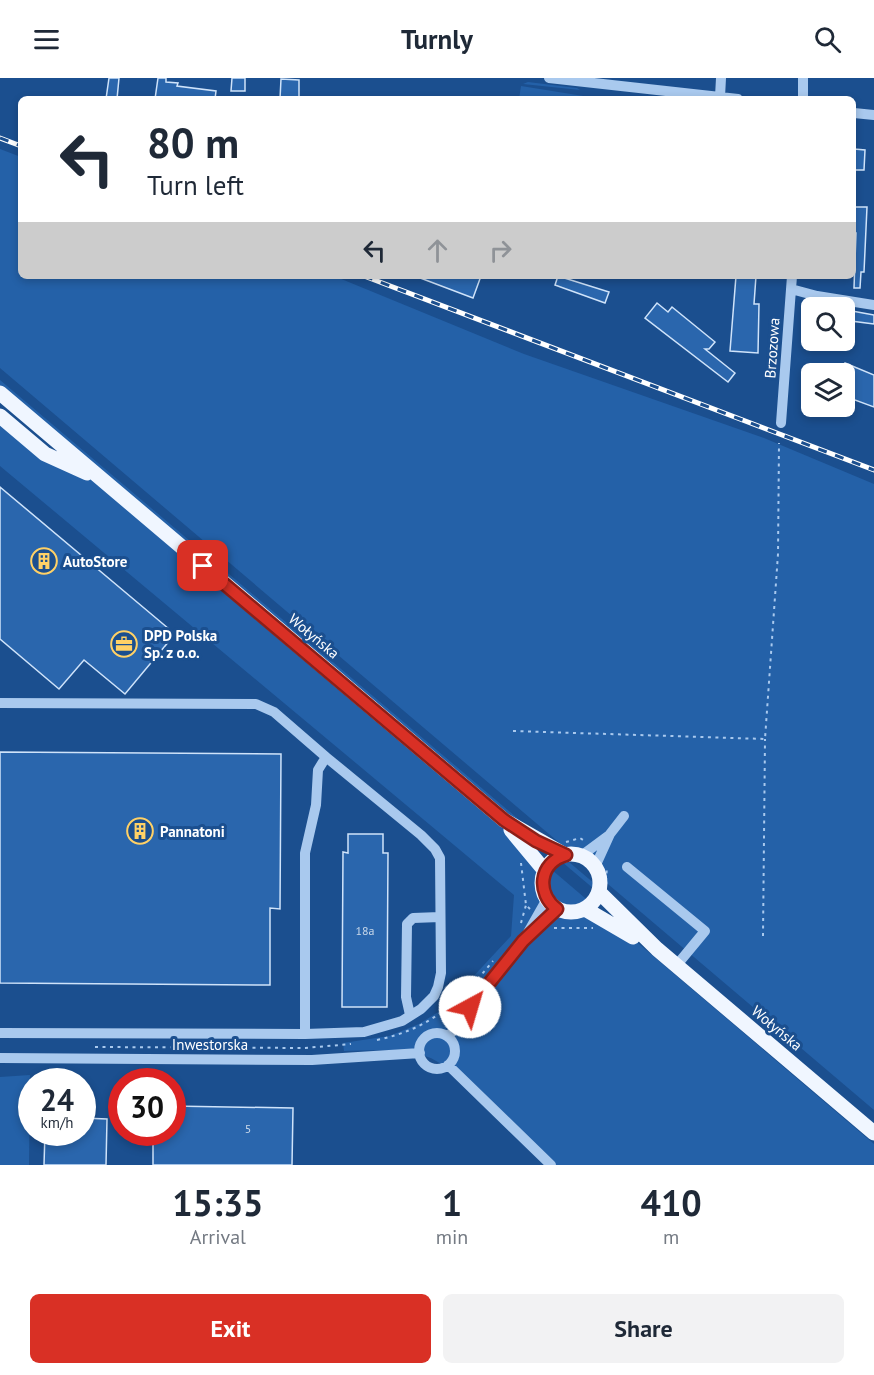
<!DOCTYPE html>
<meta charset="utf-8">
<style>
:root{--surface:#fff;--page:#f2f2f3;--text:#1f2937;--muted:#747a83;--accent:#d93025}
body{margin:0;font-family:"PT Sans",sans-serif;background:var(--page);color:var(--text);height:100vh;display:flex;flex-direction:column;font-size:22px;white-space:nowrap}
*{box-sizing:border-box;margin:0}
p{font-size:20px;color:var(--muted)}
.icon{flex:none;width:33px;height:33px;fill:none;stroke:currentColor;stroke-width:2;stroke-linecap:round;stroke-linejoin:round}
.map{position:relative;height:1087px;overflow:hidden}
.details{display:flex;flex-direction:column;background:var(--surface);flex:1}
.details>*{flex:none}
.banner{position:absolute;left:18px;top:18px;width:838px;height:183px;border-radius:9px;box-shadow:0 3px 9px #0003;background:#fff;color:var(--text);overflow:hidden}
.tools{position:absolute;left:801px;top:219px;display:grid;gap:12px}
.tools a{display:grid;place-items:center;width:54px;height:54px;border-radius:9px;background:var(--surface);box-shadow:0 3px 9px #0003;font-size:30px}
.speed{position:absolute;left:18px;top:990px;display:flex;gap:12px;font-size:30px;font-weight:700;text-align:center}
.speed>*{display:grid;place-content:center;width:78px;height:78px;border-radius:50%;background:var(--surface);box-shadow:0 3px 9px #0003;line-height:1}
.speed small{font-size:15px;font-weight:400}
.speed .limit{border:9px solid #d22;background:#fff;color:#111}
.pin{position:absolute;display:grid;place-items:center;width:51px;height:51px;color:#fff;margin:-26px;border-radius:12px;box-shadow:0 3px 9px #0006}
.me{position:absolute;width:66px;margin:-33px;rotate:39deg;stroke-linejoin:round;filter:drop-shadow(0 0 4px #0008)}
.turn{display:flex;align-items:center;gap:21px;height:126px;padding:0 30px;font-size:27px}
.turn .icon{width:78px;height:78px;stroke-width:2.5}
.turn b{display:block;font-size:42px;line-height:51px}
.lanes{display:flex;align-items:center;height:57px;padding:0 30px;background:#0003;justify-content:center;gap:30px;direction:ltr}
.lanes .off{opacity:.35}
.eta{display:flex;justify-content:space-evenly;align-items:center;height:102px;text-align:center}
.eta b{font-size:36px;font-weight:600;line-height:42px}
.action{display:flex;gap:12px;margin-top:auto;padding:12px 30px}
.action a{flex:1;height:69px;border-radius:9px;background:var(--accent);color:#fff;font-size:24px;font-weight:600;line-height:69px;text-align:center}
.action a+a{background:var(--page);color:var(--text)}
header{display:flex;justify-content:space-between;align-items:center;height:78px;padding:0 30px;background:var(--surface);font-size:27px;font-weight:600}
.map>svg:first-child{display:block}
.green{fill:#2461a8}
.building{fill:#2a66ad;stroke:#cfe3fa;stroke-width:1.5}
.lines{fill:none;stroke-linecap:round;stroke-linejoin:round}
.path{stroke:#a9c9ee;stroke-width:2;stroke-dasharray:3 4.5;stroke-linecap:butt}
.minor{stroke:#a9c9ee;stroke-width:10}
.major{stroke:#f0f6ff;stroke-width:15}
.rail-casing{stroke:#fff;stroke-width:5}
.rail{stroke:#1b4f8f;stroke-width:3;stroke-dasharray:9;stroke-linecap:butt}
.route-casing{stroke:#8d1f18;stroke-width:15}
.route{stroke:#d93025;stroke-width:10}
.labels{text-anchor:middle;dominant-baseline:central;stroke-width:6;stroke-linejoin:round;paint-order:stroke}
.number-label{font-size:12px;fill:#cad9ea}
.street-label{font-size:15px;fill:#fff;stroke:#1b4f8f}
.poi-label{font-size:15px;font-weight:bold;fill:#fff;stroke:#1b4f8f;text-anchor:start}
</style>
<header><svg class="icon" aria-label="menu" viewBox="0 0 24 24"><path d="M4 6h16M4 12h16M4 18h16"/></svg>Turnly<svg class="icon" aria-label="search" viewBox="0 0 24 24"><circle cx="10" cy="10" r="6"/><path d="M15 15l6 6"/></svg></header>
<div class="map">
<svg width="874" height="1087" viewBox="0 0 874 1087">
<rect width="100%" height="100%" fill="#1b4f8f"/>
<path class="green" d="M528,4L577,10L580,12L523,6Z
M521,8L602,21H519Z
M0,71L21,79V198H334L524,276L764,360L874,406V1032L0,290Z
M0,302L602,812L594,811L0,308Z
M0,343L94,402L874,1066V1087H552C522,1059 458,986 422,977C397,970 369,973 344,973L343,965L389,958L419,946L443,931L511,858L514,817L0,388Z
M30,997L29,1087H0V999Z"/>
<path class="building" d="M109,0H119L117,21H106Z
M158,0H166V4L178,5L177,8L216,13L215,21H155Z
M232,0H245V13H231Z
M281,1L299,2V21H280Z
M854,71L865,72L864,92H854Z
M854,129H867L864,194H861L860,210H854L856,155H854Z
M415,198H481L473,220Z
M558,198L609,214L605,225L555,207Z
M736,198H756L754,226H759L758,275L730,273Z
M657,225L668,234L672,229L715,264L709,271H705L735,295L728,304L645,240Z
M852,233L874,237V246L851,243Z
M768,284L777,285L776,297L767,296Z
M845,285L874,297V329L844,318V296H841Z
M0,409L175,556L125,616L84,582L59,611L0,561Z
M0,674L281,676L280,831L270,830V907L0,905Z
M348,756H383V775H388L387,929H342L343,774L348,775Z
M172,1028L293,1030L292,1087H153V1054H172Z
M82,1040L107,1041L106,1087H44L45,1054H82Z"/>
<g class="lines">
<path class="path" d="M513,653L765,661L778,476L779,365
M566,764L580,760L583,762
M521,785L526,827L530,831
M606,803L607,788
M521,845L526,827
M554,850H593
M763,858L765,661
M377,962C430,951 459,924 493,883
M95,969L305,970L351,966"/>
<path class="minor" d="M549,0L738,21
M803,0V21
M720,19L721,0
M854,35L874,37
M791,211L817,218L874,227
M781,345L792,198
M0,625L256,626L274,634L326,679L318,692L316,727L305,775V956
M581,778L608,758
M595,789L610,756L624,738
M627,789L705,853L676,888
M526,858L547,821
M410,937L406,919L407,846L413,840L440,839
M0,955L305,956L364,954L402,943L421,931L434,918L438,909L441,895L440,780L435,771L421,757L326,679
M419 973a18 18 0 1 1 36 0a18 18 0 1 1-36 0Z
M448,959L523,863L557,831
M0,980L312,982L420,975
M448,987L551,1087"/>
<path class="major" d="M0,315L504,742L565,777
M0,338L45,376L87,395
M511,752L545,793
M542 805a29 29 0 1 1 58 0a29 29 0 1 1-58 0Z
M599,814L657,871L874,1055
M585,831L633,859"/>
<g class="rail-casing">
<path id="rail" d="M0,60L21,68
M364,198L874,392"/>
</g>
<use href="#rail" class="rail"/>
</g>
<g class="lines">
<g class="route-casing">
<path id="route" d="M203,488L504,742L536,763L566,777C539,785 536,815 557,831L523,863L470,929"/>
</g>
<use href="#route" class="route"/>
</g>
<defs>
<g id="building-ring" transform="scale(1.35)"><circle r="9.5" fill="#1b4f8f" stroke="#ffd166" stroke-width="1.5"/><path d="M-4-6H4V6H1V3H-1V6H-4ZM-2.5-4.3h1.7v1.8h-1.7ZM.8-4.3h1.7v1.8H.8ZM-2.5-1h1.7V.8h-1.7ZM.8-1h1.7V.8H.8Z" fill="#ffd166"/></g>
<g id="office-ring" transform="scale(1.35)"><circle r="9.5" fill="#1b4f8f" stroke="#ffd166" stroke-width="1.5"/><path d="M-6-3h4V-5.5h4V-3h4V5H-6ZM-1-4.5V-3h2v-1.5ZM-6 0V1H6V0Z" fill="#ffd166"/></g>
</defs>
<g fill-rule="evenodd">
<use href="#building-ring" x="44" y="483"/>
<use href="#office-ring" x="124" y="566"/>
<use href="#building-ring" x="140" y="753"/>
</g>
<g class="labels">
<g class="number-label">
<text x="365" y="852">18a</text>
<text x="248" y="1050">5</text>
</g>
<g class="street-label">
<text transform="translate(772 270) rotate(-86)">Brzozowa</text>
<text transform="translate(314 558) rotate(40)">Wołyńska</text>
<text transform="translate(777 950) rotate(40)">Wołyńska</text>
<text x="210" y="966">Inwestorska</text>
</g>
<g class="poi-label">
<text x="63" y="483">AutoStore</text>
<text x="144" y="557">DPD Polska<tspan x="144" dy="17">Sp. z o.o.</tspan></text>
<text x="160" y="753">Pannatoni</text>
</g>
</g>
</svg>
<div class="tools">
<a><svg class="icon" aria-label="search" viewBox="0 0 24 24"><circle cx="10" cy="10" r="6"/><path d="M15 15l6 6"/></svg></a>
<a><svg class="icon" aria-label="layers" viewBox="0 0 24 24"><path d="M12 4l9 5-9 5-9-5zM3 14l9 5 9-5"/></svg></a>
</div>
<div class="speed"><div>24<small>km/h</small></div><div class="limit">30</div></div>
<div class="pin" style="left:203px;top:488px;background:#d93025"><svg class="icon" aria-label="arrive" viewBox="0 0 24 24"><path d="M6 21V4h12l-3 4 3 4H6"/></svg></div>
<svg class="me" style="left:470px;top:929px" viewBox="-20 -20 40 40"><circle r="19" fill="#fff"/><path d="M0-13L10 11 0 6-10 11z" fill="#d93025"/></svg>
<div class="banner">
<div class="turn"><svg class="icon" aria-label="left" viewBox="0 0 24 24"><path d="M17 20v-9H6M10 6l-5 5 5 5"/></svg><div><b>80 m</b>Turn left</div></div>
<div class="lanes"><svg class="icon" aria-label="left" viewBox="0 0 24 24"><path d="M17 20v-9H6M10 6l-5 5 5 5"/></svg><svg class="icon off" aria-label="ahead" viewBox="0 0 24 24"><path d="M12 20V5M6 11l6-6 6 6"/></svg><svg class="icon off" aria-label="right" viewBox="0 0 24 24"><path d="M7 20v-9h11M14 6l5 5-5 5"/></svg></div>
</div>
</div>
<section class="details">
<div class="eta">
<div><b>15:35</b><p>Arrival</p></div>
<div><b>1</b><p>min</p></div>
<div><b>410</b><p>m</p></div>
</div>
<div class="action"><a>Exit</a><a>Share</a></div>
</section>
